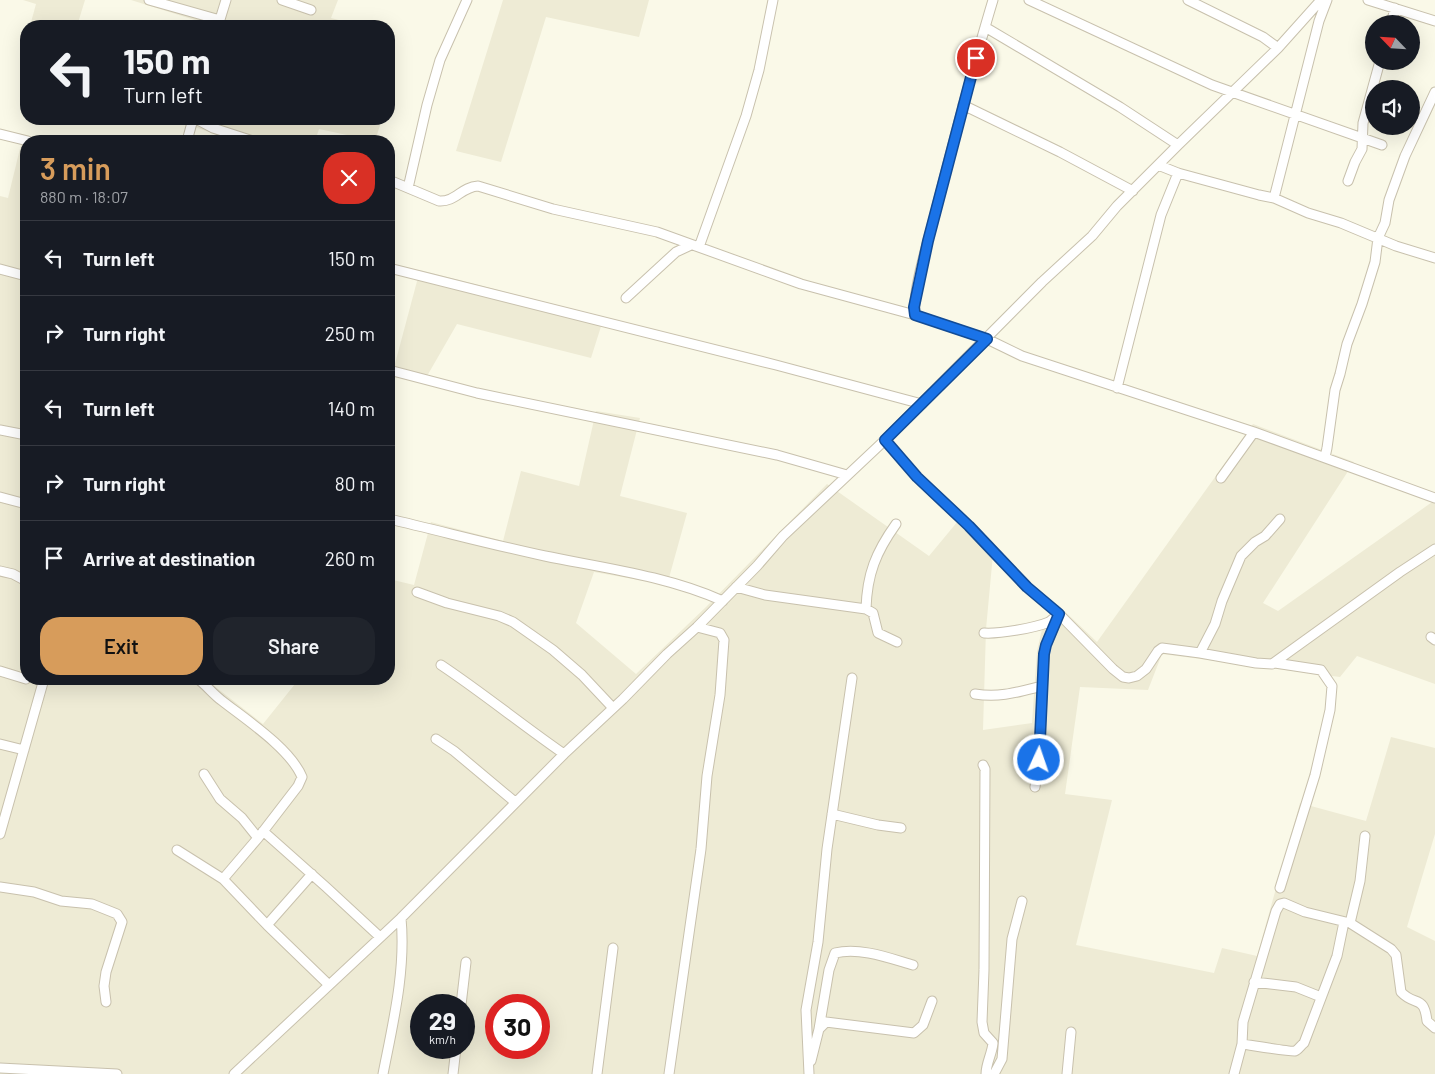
<!DOCTYPE html>
<meta charset="utf-8">
<style>
:root{--surface:#171b24;--page:#20242c;--text:#f1f3f6;--muted:#9ea1a6;--line:#363941;--accent:#d79c5b}
body{margin:0;font-family:Barlow,sans-serif;background:var(--page);color:var(--text);height:100vh;display:flex;flex-direction:column;font-size:19px;white-space:nowrap}
*{box-sizing:border-box;margin:0}
p{font-size:16px;color:var(--muted)}
.icon{flex:none;width:28px;height:28px;fill:none;stroke:currentColor;stroke-width:2;stroke-linecap:round;stroke-linejoin:round}
.map{position:relative;flex:1;overflow:hidden}
.sheet{position:absolute;left:20px;top:135px;width:375px;height:550px;display:flex;flex-direction:column;background:var(--surface);border-radius:20px;box-shadow:0 5px 20px #0002}
.sheet>*{flex:none}
.hud{position:absolute;left:20px;top:20px;width:375px;height:105px;border-radius:20px;box-shadow:0 5px 20px #0002;background:#171b24;color:var(--text);overflow:hidden}
.needle{width:32px;rotate:295deg}
.tools{position:absolute;left:1365px;top:15px;display:grid;gap:10px}
.tools a{display:grid;place-items:center;width:55px;height:55px;border-radius:50%;background:var(--surface);box-shadow:0 5px 20px #0002;font-size:25px}
.speed{position:absolute;left:410px;top:994px;display:flex;gap:10px;font-size:25px;font-weight:700;text-align:center}
.speed>*{display:grid;place-content:center;width:65px;height:65px;border-radius:50%;background:var(--surface);box-shadow:0 5px 20px #0002;line-height:1}
.speed small{font-size:12px;font-weight:400}
.speed .limit{border:8px solid #d22;background:#fff;color:#111}
.pin{position:absolute;display:grid;place-items:center;width:42px;height:42px;color:#fff;margin:-21px;border:2px solid #fff;border-radius:50%;box-shadow:0 1px 5px #0007}
.me{position:absolute;width:55px;margin:-28px;rotate:3deg;stroke-linejoin:round;filter:drop-shadow(0 0 4px #0008)}
.turn{display:flex;align-items:center;gap:18px;height:105px;padding:0 20px;font-size:22px}
.turn .icon{width:65px;height:65px;stroke-width:2.5}
.turn b{display:block;font-size:35px;line-height:42px}
.round{display:grid;place-items:center;flex:none;width:52px;height:52px;border-radius:20px;background:var(--page)}
.summary{display:flex;align-items:center;justify-content:space-between;height:85px;padding:0 20px}
h1{font-size:30px;font-weight:600;line-height:38px;color:var(--accent)}
.button{display:flex;gap:10px;margin-top:auto;padding:10px 20px}
.button a{flex:1;height:58px;border-radius:20px;background:var(--accent);color:#111;font-size:20px;font-weight:600;line-height:58px;text-align:center}
.button a+a{background:var(--page);color:var(--text)}
ul{padding:0;list-style:none}
li{display:flex;align-items:center;gap:15px;height:75px;padding:0 20px;border-top:1px solid var(--line)}
li div{flex:1}
li b{display:block;font-size:19px}
li em{font-style:normal}
.map>svg:first-child{display:block}
.residential{fill:#eeebd5;fill-rule:evenodd}
.lines{fill:none;stroke-linecap:round;stroke-linejoin:round}
.minor-casing{stroke:#c8c1ad;stroke-width:11}
.minor{stroke:#fff;stroke-width:9}
.route-casing{stroke:#114b97;stroke-width:12}
.route{stroke:#1a73e8;stroke-width:9}
</style>
<div class="map">
<svg width="1435" height="1074" viewBox="0 0 1435 1074">
<rect width="100%" height="100%" fill="#faf9e8"/>
<path class="residential" d="M23,0H85L77,26H30L36,4Z
M131,0H338L331,18L362,26H214Z
M503,0H649L639,37L546,17L501,162L456,151Z
M188,119H382L375,141L319,129L315,141H235L186,124Z
M23,136L49,141H26V679H216L213,685L263,724L299,679H389V579L414,585L431,522L503,541L521,471L579,486L596,411L640,418L620,496L687,513L667,585L594,572L576,623L636,674L706,607L827,484L929,556L963,515L994,543L986,629L983,730L1032,723L1037,651L1043,625L1058,605L1097,642L1253,424L1354,462L1263,603L1278,611L1435,500V684L1357,656L1340,677L1162,654L1148,690L1080,687L1065,794L1112,800L1076,945L1214,973L1222,948L1257,956L1300,803L1366,821L1391,737L1435,748V834L1407,927L1435,941V1074H0V196L8,198ZM421,1005H464V1048H421ZM496,1005H539V1048H496Z
M420,270L604,317L591,358L457,324L423,383L392,375Z"/>
<g class="lines">
<g class="minor-casing">
<path id="minor" d="M149,0L220,20
M282,0L311,10
M993,0C971,73 952,147 933,222C927,245 912,293 915,315L987,339L1022,356L1254,432L1435,498
M1029,0L1212,85L1382,145
M1188,0L1263,37L1278,48
M1368,0L1435,21
M1391,24L1395,8
M218,26L226,0
M985,27L1120,107L1178,145
M963,105L1060,152L1133,191
M196,119L213,128L253,141
M0,134L28,141
M187,141L193,119
M1158,165L1178,173L1259,195L1274,198L1308,213L1341,223L1396,246L1435,258
M389,180L439,201C456,202 461,187 478,186L553,209L657,232L801,284L915,315
M1348,181L1355,162L1362,149L1363,123L1380,61
M408,188L427,105L440,60L467,0
M1274,198L1319,21L1327,0
M699,247L746,116L759,70L773,0
M389,268L776,365L922,404
M0,269L26,276
M626,298L676,252L691,245
M389,370L477,393L777,455L847,475
M1117,388L1161,215L1178,173
M0,430L26,435
M885,440L917,477L969,526L1027,587L1059,614L1113,669L1123,677L1129,678L1137,676L1146,669L1158,651L1162,648L1200,653L1256,663L1272,664L1400,572L1435,549
M1325,457L1327,448L1335,390L1340,374L1347,344L1362,304L1375,262L1378,238L1385,223L1389,200L1405,156L1435,92
M1221,478L1254,432
M0,497L26,504
M389,519C441,531 493,545 545,556C604,568 667,576 723,601
M0,571L13,574L26,581
M736,587L765,595L866,609L873,613L878,633L897,642
M417,592L447,603L499,616L513,622L553,650L582,675L613,708
M866,609C867,574 876,552 896,524
M984,633C999,634 1035,628 1049,622C1052,620 1055,617 1059,614L1046,645L1044,654L1039,760L1035,787
M1431,637L1435,640
M1200,653L1215,624L1222,601L1241,556L1255,542L1265,536L1280,519
M1275,663L1321,670L1332,686L1330,710L1315,775L1280,888
M441,665C483,693 522,725 564,754
M0,671L26,679
M198,679C206,685 213,694 221,700C245,719 290,748 302,777L298,786L258,838L223,879
M975,694C1000,698 1018,692 1042,686
M436,739L454,751L515,802
M0,744L24,750
M983,765L985,769L984,970L982,1022L984,1033L993,1043C992,1054 986,1063 986,1074
M204,774L220,799L242,818L258,838
M832,814L878,825L901,828
M263,831L326,887L380,937
M0,834L44,679
M177,850L223,879L267,925L329,985
M0,887L34,892L61,901L92,904L117,914L122,922L106,972L104,986L106,1002
M1350,923L1360,881L1365,836
M267,925L312,874
M1254,982L1296,987L1321,997
M461,1005L466,962
M819,1029L829,970L835,953C860,947 889,958 913,965
M1242,1044C1250,1045 1292,1052 1295,1051C1298,1050 1301,1045 1304,1043L1337,956L1344,922
M811,1061L819,1029L826,1022L914,1033L923,1025L932,1001
M0,1068L117,1074
M234,1074L401,918L564,754L623,699L667,654L697,627L757,566L783,536L885,440L1042,282L1092,236L1117,206L1178,145L1278,48L1321,0
M383,1074C393,1023 406,970 401,918
M453,1074L456,1048
M597,1074L613,948
M669,1074L701,849L707,776L720,695L724,640L720,633L697,627
M809,1074L806,1010L818,942L827,849L852,678
M994,1074L1002,1059L1012,939L1022,901
M1067,1074L1071,1032
M1234,1074L1242,1044L1243,1022L1276,911L1280,904L1284,903L1305,912L1350,923L1391,949L1396,955L1401,992C1415,1007 1424,994 1427,1021L1435,1028"/>
</g>
<use href="#minor" class="minor"/>
</g>
<g class="lines">
<g class="route-casing">
<path id="route" d="M976,58L928,241L914,307L915,315L987,339L885,440L917,477L969,526L1027,587L1059,614L1046,645L1044,654L1039,760"/>
</g>
<use href="#route" class="route"/>
</g>
</svg>
<div class="tools">
<a><svg class="needle" viewBox="-14 -14 28 28"><path d="M0-13l5 13h-10z" fill="#e53935"/><path d="M0 13l5-13h-10z" fill="#9ea1a6"/></svg></a>
<a><svg class="icon" aria-label="sound" viewBox="0 0 24 24"><path d="M4 9h4l5-4v14l-5-4H4zM17 9q2 3 0 6"/></svg></a>
</div>
<div class="speed"><div>29<small>km/h</small></div><div class="limit">30</div></div>
<div class="pin" style="left:976px;top:58px;background:#d93025"><svg class="icon" aria-label="arrive" viewBox="0 0 24 24"><path d="M6 21V4h12l-3 4 3 4H6"/></svg></div>
<svg class="me" style="left:1039px;top:760px" viewBox="-20 -20 40 40"><circle r="17" fill="#1a73e8" stroke="#fff" stroke-width="3"/><path d="M0-11L8 9 0 5-8 9z" fill="#fff"/></svg>
<div class="hud">
<div class="turn"><svg class="icon" aria-label="left" viewBox="0 0 24 24"><path d="M17 20v-9H6M10 6l-5 5 5 5"/></svg><div><b>150 m</b>Turn left</div></div>
</div>
<section class="sheet">
<div class="summary"><div><h1>3 min</h1><p>880 m · 18:07</p></div><a class="round" style="background:#d93025;color:#fff"><svg class="icon" aria-label="close" viewBox="0 0 24 24"><path d="M6 6l12 12M18 6L6 18"/></svg></a></div>
<ul>
<li><svg class="icon" aria-label="left" viewBox="0 0 24 24"><path d="M17 20v-9H6M10 6l-5 5 5 5"/></svg><div><b>Turn left</b></div><em>150 m</em></li>
<li><svg class="icon" aria-label="right" viewBox="0 0 24 24"><path d="M7 20v-9h11M14 6l5 5-5 5"/></svg><div><b>Turn right</b></div><em>250 m</em></li>
<li><svg class="icon" aria-label="left" viewBox="0 0 24 24"><path d="M17 20v-9H6M10 6l-5 5 5 5"/></svg><div><b>Turn left</b></div><em>140 m</em></li>
<li><svg class="icon" aria-label="right" viewBox="0 0 24 24"><path d="M7 20v-9h11M14 6l5 5-5 5"/></svg><div><b>Turn right</b></div><em>80 m</em></li>
<li><svg class="icon" aria-label="arrive" viewBox="0 0 24 24"><path d="M6 21V4h12l-3 4 3 4H6"/></svg><div><b>Arrive at destination</b></div><em>260 m</em></li>
</ul>
<div class="button"><a>Exit</a><a>Share</a></div>
</section>
</div>
